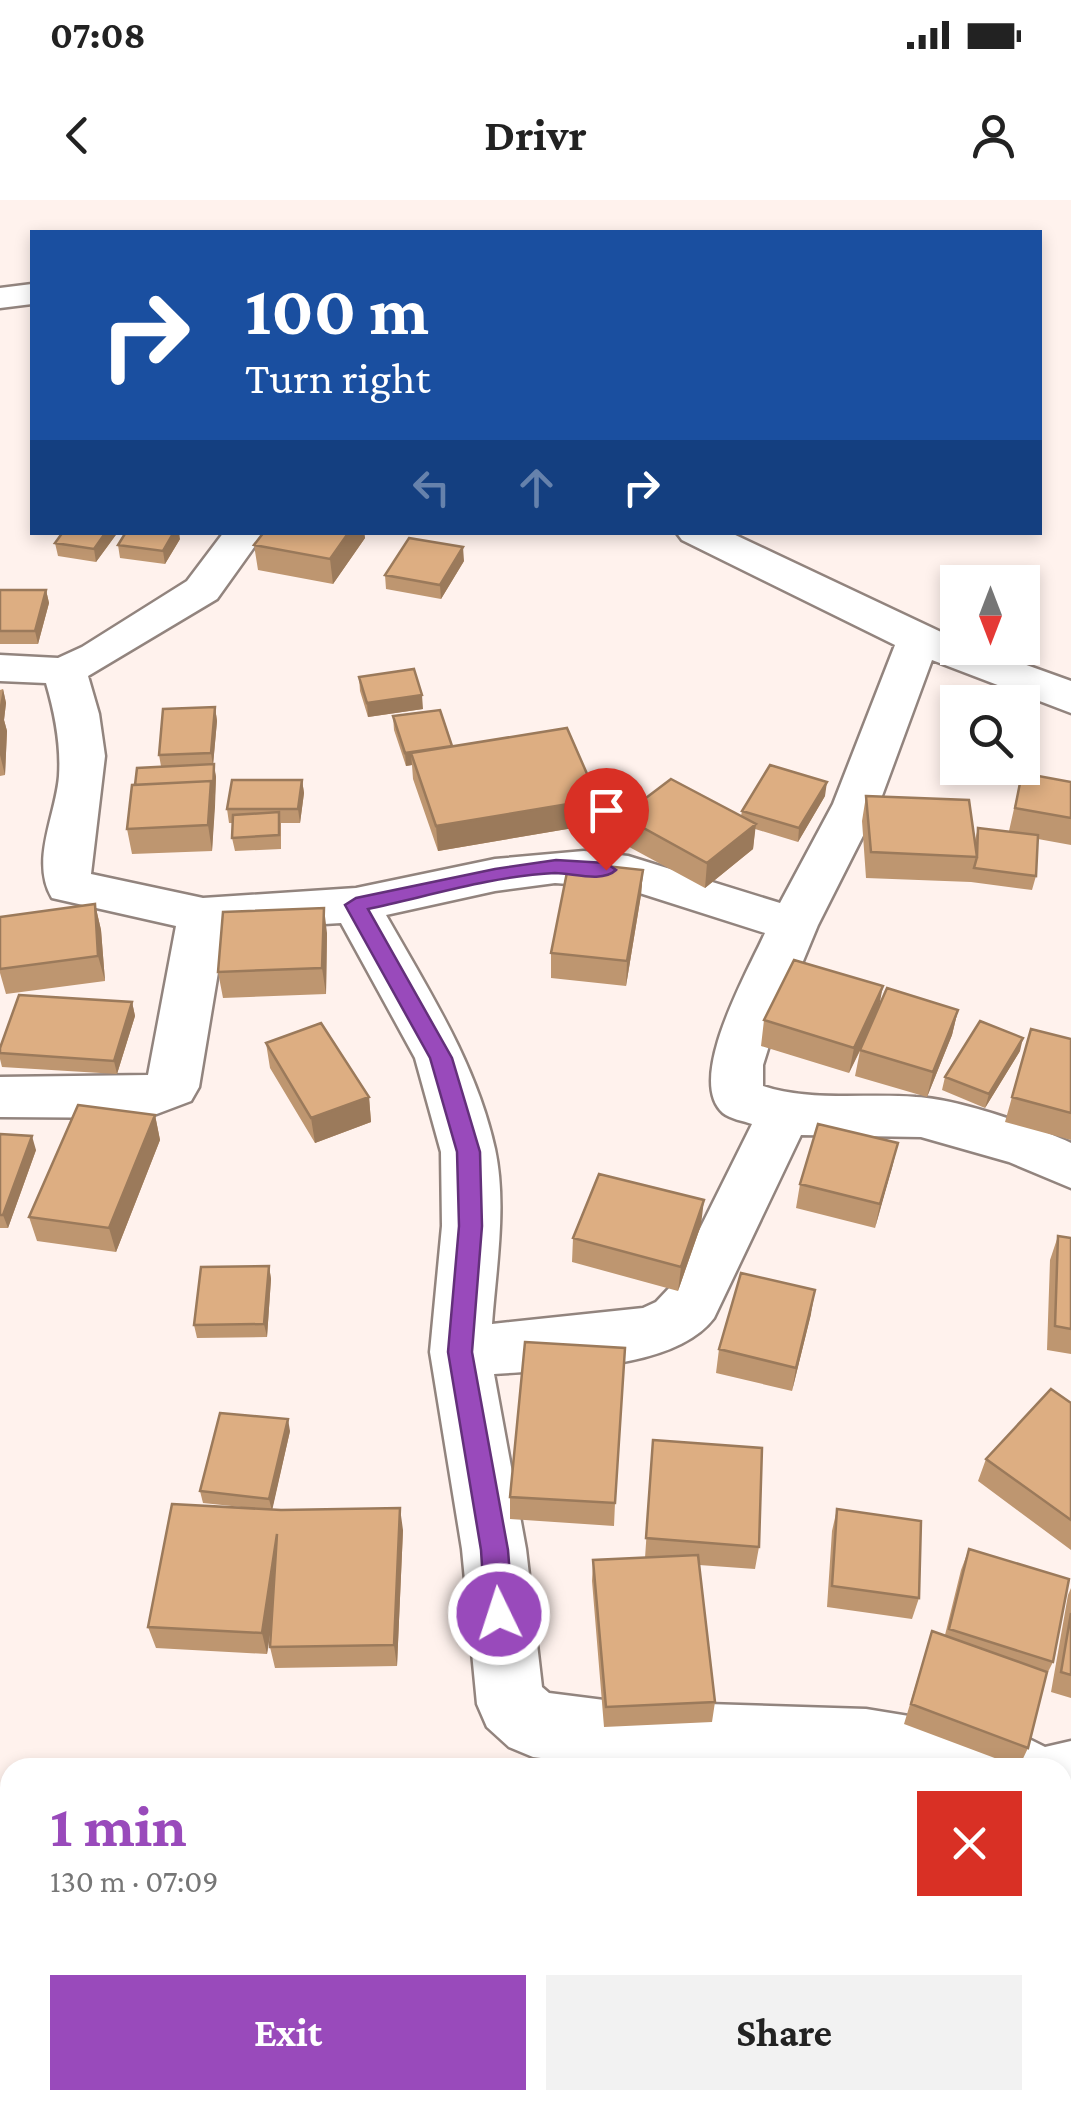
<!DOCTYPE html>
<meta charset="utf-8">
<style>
:root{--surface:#fff;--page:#f2f2f2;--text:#222;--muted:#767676;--accent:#994abb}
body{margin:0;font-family:"Crimson Pro",serif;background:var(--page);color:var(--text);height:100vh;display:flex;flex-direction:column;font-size:38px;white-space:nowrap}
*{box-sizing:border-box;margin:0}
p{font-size:32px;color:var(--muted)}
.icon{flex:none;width:55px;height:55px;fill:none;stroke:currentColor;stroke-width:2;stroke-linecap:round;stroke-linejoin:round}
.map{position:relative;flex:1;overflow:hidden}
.details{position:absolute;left:0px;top:1558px;width:1072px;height:352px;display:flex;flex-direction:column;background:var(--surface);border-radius:30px 30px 0 0;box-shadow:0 5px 15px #0003}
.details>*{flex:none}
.top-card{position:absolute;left:30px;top:30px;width:1012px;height:305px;border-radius:0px;box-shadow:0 5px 15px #0003;background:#1a4fa0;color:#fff;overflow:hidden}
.needle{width:65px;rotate:180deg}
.buttons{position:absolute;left:940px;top:365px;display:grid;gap:20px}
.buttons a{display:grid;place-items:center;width:100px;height:100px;border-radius:0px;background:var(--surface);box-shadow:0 5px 15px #0003;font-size:50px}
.pin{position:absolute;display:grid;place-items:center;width:85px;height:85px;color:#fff;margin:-102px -42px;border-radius:50% 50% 50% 0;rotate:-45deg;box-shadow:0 0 10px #0007}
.pin .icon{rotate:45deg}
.me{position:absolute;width:110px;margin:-55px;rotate:356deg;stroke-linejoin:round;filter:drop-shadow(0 0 8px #0008)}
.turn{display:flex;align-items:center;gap:35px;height:210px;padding:0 50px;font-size:45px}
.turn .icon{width:130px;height:130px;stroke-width:2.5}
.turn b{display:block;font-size:70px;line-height:85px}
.lanes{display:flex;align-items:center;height:95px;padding:0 50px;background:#0003;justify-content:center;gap:50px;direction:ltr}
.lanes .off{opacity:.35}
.round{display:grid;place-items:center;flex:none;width:105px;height:105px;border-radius:0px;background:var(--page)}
.headline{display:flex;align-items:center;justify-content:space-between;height:170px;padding:0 50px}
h1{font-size:60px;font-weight:700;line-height:75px;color:var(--accent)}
.action{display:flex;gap:20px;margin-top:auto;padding:20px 50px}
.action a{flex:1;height:115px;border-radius:0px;background:var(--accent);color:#fff;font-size:40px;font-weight:700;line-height:115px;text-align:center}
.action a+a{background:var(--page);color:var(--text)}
.status{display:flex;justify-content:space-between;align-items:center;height:70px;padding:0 50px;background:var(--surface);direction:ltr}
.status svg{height:28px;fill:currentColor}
header{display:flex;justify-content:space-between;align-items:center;height:130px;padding:0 50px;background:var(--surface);font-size:45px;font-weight:700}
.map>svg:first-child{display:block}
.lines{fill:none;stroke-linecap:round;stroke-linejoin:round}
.street-casing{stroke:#92847e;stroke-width:5}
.street{fill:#fff;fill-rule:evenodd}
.wall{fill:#be9670}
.shaded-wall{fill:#9b7a5b}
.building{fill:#ddae82;stroke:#9b7a5b;stroke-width:2.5}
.route{fill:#994abb;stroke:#63307a;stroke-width:2.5}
</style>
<div class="status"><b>07:08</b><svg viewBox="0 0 49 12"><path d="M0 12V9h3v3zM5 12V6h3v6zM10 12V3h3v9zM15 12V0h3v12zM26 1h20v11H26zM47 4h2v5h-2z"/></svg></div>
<header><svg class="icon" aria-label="back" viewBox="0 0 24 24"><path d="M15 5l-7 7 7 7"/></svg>Drivr<svg class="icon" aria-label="person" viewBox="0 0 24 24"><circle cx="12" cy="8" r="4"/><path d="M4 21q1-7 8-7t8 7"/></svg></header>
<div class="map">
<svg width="1071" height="1909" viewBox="0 0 1071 1909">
<rect width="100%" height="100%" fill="#fff2ed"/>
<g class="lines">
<g class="street-casing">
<path id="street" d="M32,84V104L0,108V88Z
M224,332H265L217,399L88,476L99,514L105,556L91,674L203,698L356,688L495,659L584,651L628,656L780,703L833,604L895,445L682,340L676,332H729L958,440V448H979L1071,481V513L932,460L879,604L818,725L772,836L763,865V886C811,902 866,893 916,897C958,899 1032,925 1071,943V988L1009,962L921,937L801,935L714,1118C674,1171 556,1169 494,1174L526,1349L542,1487L549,1493L612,1501L866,1509L1019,1534L1045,1547L1071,1541V1609L1062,1608V1568L612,1567L533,1557L509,1547L487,1527L477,1504L462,1349L430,1152L442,1026L441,952L415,858L341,723L225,730L199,887L191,901L146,918L0,917V877L148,875L176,726L52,698C30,661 56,615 59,576C61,544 55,514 46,483L0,481V455L58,458L82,447L187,381ZM555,683L624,688L765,733C748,771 685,880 723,913C730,919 744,921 752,924L672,1085L656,1102L643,1108L492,1124C496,1069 507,1005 495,949C476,863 429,791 386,715L495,691Z"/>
</g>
<use href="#street" class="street"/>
</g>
<path class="wall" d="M118,332L96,362L58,356L55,343Z
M264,332H364L365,338L333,384L258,370L254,345Z
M180,339L165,364L120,358L118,345Z
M464,361L441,399L386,389L385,375Z
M0,390H46L49,403L38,444H0Z
M359,477L423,509L368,517L360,491Z
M3,489L6,503L4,520L7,531L5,575L0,576V490Z
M215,507L217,521L213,564L216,577L212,651L132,654L127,629L135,585L161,566L159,555Z
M393,516L452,547L597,624L438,651L413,579L412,565L406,566L394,530Z
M1022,573L1071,582V645L1038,639L1036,676L1032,690L971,682L866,678L862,621L866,596L975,640L978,628L1009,631Z
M302,580L304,593L300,623H281V649L235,651L232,638L233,623H229L227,609Z
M825,596L798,642L755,629L753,649L705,688L620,642L622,616H741L742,611Z
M643,670L641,695L626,786L551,778V753Z
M95,704L101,730L105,781L6,794L0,773V717Z
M327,733L326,794L223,798L218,772Z
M132,802L135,816L117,874L2,867L0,859V848Z
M878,808L958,810L952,835L927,897L855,876L860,851L849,873L761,846L764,820Z
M1031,829L1071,839V940L1005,922Z
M266,843L369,897L371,922L315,943L270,868Z
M1020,851L985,908L942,890L945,877Z
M155,915L160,940L116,1052L37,1041L29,1017Z
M0,934L36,950L8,1028H0Z
M898,943L875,1028L796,1008L800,984Z
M701,1025L678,1091L572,1062L573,1038Z
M1058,1036L1071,1038V1154L1047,1150L1050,1060Z
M269,1066L271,1079L267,1137L197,1138L194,1125Z
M811,1114L792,1191L716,1173L719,1149Z
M1071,1203V1350L978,1281L986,1259Z
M290,1231L272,1309L403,1330L397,1466L275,1468L270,1447L271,1428L267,1454L156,1448L148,1427L251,1308L203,1303L200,1291Z
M653,1240L759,1347L755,1369L699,1365L715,1502L712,1522L604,1527L592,1381L593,1360L645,1358Z
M510,1297L615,1303L614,1326L510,1319Z
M837,1309L919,1398L912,1419L827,1407L832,1331Z
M969,1349L1053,1462L1045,1478L1028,1548L1019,1567L904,1524L932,1431L945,1435L961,1370Z
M1071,1388V1498L1051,1492L1068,1395Z"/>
<path class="shaded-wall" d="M106,332H118L96,362L94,349Z
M174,332H179L180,339L165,364L163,351Z
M349,332H364L365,338L333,384L330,359Z
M463,347L464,361L441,399L440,385Z
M46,390L49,403L38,444L35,431Z
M3,489L6,503L4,520L7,531L5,575L0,555V505Z
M422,495L423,509L368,517L367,503Z
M215,507L217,521L213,566L211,553Z
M452,546L411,553L412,565L406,566L405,553Z
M214,564L216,577L215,607L213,593Z
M302,580L304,593L300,623L298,609Z
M211,581L215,607L212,651L208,625Z
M827,582L825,596L798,642L799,628Z
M598,599L597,624L438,651L436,626Z
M756,624L753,649L705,688L707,663Z
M643,670L641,695L626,786L627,761Z
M95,704L101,730L105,781L98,756Z
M324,708L327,733L326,794L322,768Z
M883,786L878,812L849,873L854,848Z
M132,802L135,816L117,874L114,861Z
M958,810L952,835L927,897L933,872Z
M1023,838L1020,851L985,908L989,894Z
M369,897L371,922L315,943L311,918Z
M155,915L160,940L116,1052L109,1028Z
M32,936L36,950L8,1028L3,1015Z
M898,943L892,968L875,1028L880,1004Z
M704,1000L701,1025L678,1091L681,1067Z
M269,1066L271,1079L267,1137L264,1124Z
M815,1090L811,1114L792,1191L796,1168Z
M288,1219L290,1231L272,1311L269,1299Z
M400,1308L403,1330L397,1466L394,1445Z
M277,1334L282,1356L267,1454L262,1433Z"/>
<path class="building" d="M63,332H106L94,349L55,343Z
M126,332H174L163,351L118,345Z
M264,332H349L330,359L254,345Z
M409,338L463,347L440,385L385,375Z
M0,390H46L35,431H0Z
M414,469L422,495L367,503L359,477Z
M215,507L211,553L159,555L163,509Z
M440,510L452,546L405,553L393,516Z
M567,528L598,599L436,626L411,553Z
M214,564L213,593L211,581L135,585L137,568Z
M770,565L827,582L799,628L742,611Z
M1022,573L1071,582V618L1015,608Z
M671,579L756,624L707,663L622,616Z
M232,580H302L298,609H227Z
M211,581L208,625L127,629L132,585Z
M866,596L969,600L977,657L871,652Z
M279,612V635L232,638L233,615Z
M978,628L1038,635L1036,676L974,668L977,657Z
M569,662L643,670L627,761L551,753Z
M95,704L98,756L0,769V717Z
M324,708L322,768L218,772L223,712Z
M794,760L883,786L854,848L764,820Z
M887,788L958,810L933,872L860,850Z
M19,795L132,802L114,861L0,853V848Z
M980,821L1023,838L989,894L945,877Z
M321,823L369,897L311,918L266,843Z
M1031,829L1071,839V913L1012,897Z
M78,905L155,915L109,1028L29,1017Z
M818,924L898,943L880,1004L800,984Z
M0,934L32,936L3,1015H0Z
M599,974L704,1000L681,1067L573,1038Z
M1058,1036L1071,1038V1129L1055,1126Z
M269,1066L264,1124L194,1125L201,1067Z
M741,1073L815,1090L796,1168L719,1149Z
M525,1142L625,1148L615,1303L510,1297Z
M1051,1189L1071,1203V1320L986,1259Z
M220,1213L288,1219L269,1299L200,1291Z
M653,1240L762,1248L759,1347L646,1338Z
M172,1304L281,1310L400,1308L394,1445L270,1447L277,1334L262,1433L148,1427Z
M837,1309L921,1321L919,1398L832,1386Z
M969,1349L1069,1379L1053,1462L949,1429Z
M698,1355L715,1502L606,1507L593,1360Z
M1071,1413V1475L1061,1472Z
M932,1431L1047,1472L1028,1548L911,1504Z"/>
<path class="route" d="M556,660L606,663L616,670C602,683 573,673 555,673C493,676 429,696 368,709L452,858L480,952L482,1026L472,1152L508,1350L513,1414L509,1423L499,1427L489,1423L485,1414L481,1350L448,1152L459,1026L457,952L430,858L345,705L356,698L495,669Z"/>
</svg>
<div class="buttons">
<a><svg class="needle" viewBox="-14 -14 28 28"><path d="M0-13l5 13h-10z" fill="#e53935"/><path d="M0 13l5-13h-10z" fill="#767676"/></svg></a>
<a><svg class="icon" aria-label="search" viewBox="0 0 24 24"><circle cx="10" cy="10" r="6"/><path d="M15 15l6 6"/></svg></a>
</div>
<div class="pin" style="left:606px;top:670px;background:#d93025"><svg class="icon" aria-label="arrive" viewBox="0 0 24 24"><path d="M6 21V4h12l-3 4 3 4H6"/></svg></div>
<svg class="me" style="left:499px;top:1414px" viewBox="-20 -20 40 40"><circle r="17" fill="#994abb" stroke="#fff" stroke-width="3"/><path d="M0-11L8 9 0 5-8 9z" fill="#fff"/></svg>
<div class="top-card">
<div class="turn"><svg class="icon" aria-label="right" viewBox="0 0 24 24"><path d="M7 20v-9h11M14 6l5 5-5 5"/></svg><div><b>100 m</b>Turn right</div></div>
<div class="lanes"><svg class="icon off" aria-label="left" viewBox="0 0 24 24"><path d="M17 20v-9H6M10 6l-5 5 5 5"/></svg><svg class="icon off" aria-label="ahead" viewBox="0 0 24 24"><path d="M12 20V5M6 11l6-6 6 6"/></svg><svg class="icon" aria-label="right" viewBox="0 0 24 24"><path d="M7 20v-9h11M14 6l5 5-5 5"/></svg></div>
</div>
<section class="details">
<div class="headline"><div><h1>1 min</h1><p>130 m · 07:09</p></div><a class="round" style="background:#d93025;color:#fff"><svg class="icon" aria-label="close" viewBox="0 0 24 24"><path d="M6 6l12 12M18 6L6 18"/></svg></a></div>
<div class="action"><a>Exit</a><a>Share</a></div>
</section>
</div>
